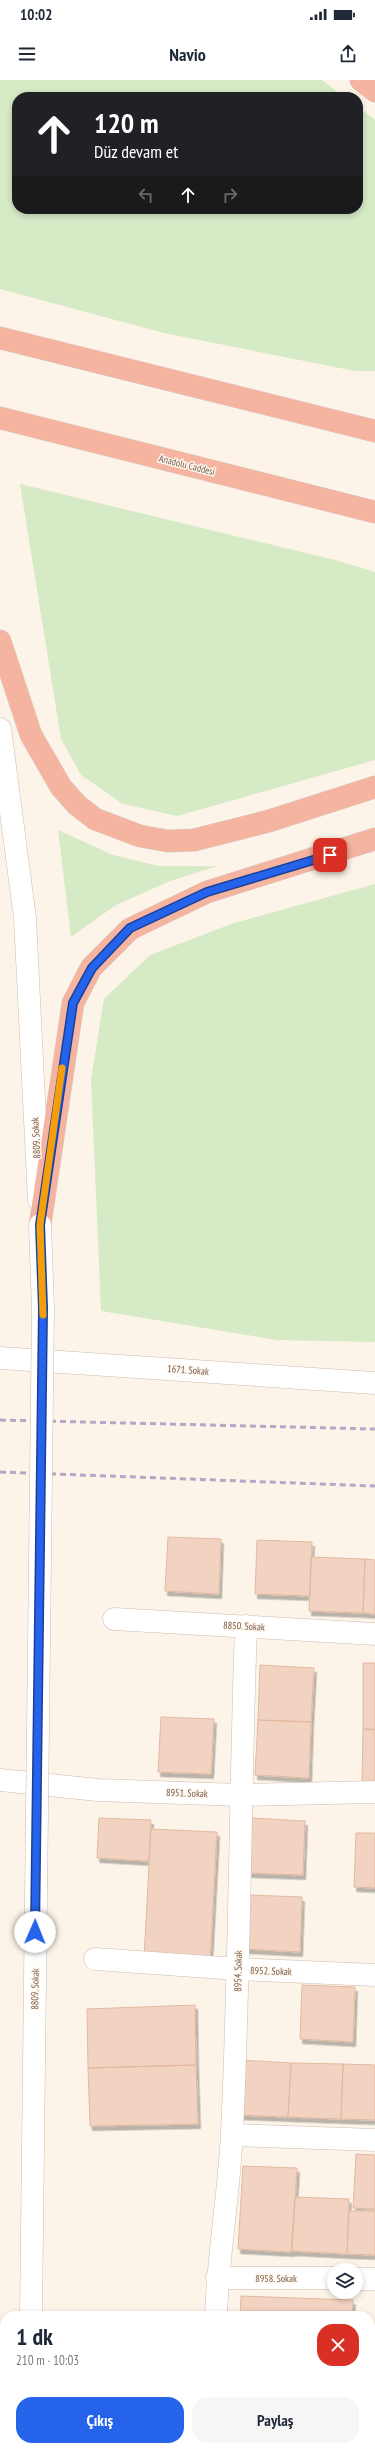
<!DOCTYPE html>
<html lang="tr">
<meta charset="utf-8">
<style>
:root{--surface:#fff;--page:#f6f6f7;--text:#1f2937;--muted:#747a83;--accent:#2563eb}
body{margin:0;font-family:"PT Sans Narrow",sans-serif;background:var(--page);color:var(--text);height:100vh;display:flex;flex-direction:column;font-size:15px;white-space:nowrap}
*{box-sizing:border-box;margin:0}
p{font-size:13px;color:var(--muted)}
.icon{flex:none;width:22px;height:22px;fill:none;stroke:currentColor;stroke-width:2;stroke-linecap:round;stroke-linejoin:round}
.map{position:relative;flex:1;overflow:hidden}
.details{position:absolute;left:0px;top:2231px;width:375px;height:140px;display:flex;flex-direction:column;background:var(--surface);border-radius:16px 16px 0 0;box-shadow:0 2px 6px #0003}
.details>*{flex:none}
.hud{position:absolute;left:12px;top:12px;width:351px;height:122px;border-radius:16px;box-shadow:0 2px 6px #0003;background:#202124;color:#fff;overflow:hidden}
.controls{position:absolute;left:327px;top:2183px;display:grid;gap:8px}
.controls a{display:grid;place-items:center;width:36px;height:36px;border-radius:50%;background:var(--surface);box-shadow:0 2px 6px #0003;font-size:20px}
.pin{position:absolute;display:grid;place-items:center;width:34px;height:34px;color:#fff;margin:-17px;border-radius:8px;box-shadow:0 2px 6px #0006}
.me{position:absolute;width:44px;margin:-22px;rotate:1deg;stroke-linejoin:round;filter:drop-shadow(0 0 3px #0008)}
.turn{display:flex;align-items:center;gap:14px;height:84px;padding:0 16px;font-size:18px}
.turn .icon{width:52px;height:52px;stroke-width:2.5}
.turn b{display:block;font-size:28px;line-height:34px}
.lanes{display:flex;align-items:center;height:38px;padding:0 16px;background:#0003;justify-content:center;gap:20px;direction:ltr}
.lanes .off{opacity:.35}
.round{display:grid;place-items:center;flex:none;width:42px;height:42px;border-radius:16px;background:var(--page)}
.head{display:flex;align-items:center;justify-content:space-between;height:68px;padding:0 16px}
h1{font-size:24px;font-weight:800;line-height:30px}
.cta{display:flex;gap:8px;margin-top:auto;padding:8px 16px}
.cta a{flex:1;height:46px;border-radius:16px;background:var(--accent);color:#fff;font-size:16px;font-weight:800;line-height:46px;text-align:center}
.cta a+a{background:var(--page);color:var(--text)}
.status{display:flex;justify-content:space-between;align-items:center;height:28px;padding:0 20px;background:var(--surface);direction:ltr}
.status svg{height:11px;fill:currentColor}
header{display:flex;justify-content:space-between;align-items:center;height:52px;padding:0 16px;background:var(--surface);font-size:18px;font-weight:800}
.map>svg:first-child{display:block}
.green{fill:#d6eac6}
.building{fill:#f2d2c0;stroke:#e4b8a0;filter:url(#shadow)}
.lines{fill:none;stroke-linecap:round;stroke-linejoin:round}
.minor-casing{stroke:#cebbae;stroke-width:23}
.highway-casing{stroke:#d9d1cd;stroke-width:23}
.minor{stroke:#fff;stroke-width:22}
.highway{stroke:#f5b4a0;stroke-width:22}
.rail{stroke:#b7a6c7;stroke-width:3;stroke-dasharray:6 4;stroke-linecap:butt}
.minor-bridge-casing{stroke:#cebbae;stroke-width:23;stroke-linecap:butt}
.minor-bridge{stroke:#fff;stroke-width:22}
.route-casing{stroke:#184099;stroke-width:10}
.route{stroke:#2563eb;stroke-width:7}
.slow{stroke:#f59e0b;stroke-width:7}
.labels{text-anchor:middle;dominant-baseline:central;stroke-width:3;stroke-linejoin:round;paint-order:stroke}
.street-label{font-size:10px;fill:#775a4c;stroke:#fff8ee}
</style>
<div class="status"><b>10:02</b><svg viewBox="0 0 49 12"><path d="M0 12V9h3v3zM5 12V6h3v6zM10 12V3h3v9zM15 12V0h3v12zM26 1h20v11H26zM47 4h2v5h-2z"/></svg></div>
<header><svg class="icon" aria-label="menu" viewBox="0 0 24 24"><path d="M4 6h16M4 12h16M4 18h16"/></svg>Navio<svg class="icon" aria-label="share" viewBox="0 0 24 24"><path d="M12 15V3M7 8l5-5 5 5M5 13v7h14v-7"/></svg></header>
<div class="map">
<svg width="375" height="2371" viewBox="0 0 375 2371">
<defs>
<filter id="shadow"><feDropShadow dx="2.5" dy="4.5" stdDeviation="0" flood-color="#0004"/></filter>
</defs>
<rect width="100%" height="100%" fill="#fcf4e8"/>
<path class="green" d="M0,0H322L344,17H17V129H358V27L375,40V291H355L164,253L0,209Z
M20,404L339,481L375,492V680L177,736L123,724L81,695L61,659Z
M58,750L113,775L159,786H218L170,801L116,825L71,857Z
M375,804V1262L277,1260L101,1231L91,999L104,919L150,875L234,843Z"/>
<path class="building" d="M168,1457L221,1459L219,1514L165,1511Z
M257,1460L312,1462L310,1516L255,1514Z
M311,1477L365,1479L363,1533L309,1531Z
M365,1479L375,1480V1534L363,1533Z
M363,1583H375V1649H363Z
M260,1585L314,1588L311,1642L258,1640Z
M161,1637L214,1639L211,1694L158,1692Z
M258,1640L311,1642L309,1698L255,1695Z
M363,1649L375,1650V1704H362Z
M99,1738L151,1740L149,1781L97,1778Z
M252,1738L305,1741L303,1795L249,1793Z
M151,1749L217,1752L210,1881L144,1878Z
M356,1753H375V1808L354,1807Z
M249,1815L302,1817L300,1872L246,1869Z
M302,1905L355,1907L353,1962L300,1959Z
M195,1925L196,1985L88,1988L87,1929Z
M239,1980L291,1983L288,2037L236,2035Z
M291,1983L343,1984L341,2039L288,2037Z
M343,1984L375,1985V2040L341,2039Z
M196,1985L198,2044L90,2046L88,1988Z
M356,2074L375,2075V2129L353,2128Z
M243,2086L297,2088L292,2172L238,2169Z
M295,2117L349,2119L347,2174L291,2171Z
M349,2131H375V2175L347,2174Z
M241,2216L353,2220L352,2236H240Z
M370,2285H375V2362H370Z"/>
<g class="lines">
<g class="minor-casing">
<path id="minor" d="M0,649L25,838L39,1120
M0,1278L375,1303
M114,1539L375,1554
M0,1700L98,1710L240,1715L375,1712
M95,1879L238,1889L375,1895
M232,2055L375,2060
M217,2198H334
M356,2199H375
M216,2236C218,2175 229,2114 232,2053C240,1884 240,1715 246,1546
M318,2366L375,2370
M29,2371V2366
M212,2371V2366"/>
</g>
<g class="highway-casing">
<path id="highway" d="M361,0L375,11
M0,258L375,351
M0,338L375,432
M0,561L31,655L61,707L77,725L95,739L140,756L168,761L194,760L269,741L375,707
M40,1145L73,923L91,888L130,849L207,812L375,759"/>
</g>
<use href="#minor" class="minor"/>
<use href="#highway" class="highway"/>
<path class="rail" d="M0,1340L375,1349
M0,1392L375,1406"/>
<g class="minor-bridge-casing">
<path id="minor-bridge" d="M31,2236L43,1228L40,1145"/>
</g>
<use href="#minor-bridge" class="minor-bridge"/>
</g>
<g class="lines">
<g class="route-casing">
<path id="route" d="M35,1852L43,1228L40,1145L73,923L92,888L130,848L207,812L330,775"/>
</g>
<use href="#route" class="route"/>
<path class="slow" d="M43,1235L40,1145L62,988"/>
</g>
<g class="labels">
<g class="street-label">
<text transform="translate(187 385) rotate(14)">Anadolu Caddesi</text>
<text transform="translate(36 1058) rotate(-93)">8809. Sokak</text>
<text transform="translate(188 1290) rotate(4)">1671. Sokak</text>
<text transform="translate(244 1546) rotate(3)">8850. Sokak</text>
<text transform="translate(187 1713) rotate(2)">8951. Sokak</text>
<text transform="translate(238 1891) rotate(-89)">8954. Sokak</text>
<text transform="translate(271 1891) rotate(2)">8952. Sokak</text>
<text transform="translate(35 1909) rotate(-89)">8809. Sokak</text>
<text x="276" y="2198">8958. Sokak</text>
</g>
</g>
</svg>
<div class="controls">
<a><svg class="icon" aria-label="layers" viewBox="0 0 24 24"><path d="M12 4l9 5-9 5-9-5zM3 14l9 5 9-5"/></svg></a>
</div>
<div class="pin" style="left:330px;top:775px;background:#d93025"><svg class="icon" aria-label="arrive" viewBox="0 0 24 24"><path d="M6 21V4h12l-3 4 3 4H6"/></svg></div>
<svg class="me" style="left:35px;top:1852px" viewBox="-20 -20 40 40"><circle r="19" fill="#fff"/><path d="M0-13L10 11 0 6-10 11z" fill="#2563eb"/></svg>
<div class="hud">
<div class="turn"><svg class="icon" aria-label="ahead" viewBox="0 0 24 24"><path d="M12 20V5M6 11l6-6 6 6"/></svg><div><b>120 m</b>Düz devam et</div></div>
<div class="lanes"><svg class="icon off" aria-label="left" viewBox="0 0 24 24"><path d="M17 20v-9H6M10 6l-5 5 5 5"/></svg><svg class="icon" aria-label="ahead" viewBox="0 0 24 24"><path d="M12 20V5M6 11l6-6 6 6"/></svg><svg class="icon off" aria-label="right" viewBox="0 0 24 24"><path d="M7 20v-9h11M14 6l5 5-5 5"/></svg></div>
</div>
<section class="details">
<div class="head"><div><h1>1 dk</h1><p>210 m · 10:03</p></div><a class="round" style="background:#d93025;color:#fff"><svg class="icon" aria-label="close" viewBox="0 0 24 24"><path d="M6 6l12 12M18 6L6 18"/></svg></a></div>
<div class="cta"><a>Çıkış</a><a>Paylaş</a></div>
</section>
</div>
